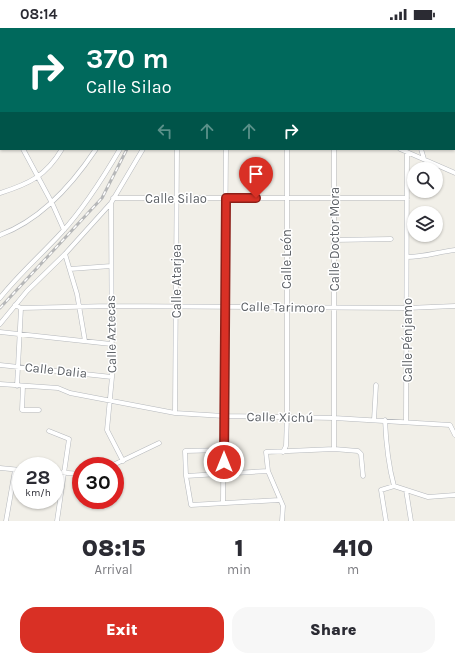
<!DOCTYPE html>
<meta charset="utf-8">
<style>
:root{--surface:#fff;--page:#f7f7f7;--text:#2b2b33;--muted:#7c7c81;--accent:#d93025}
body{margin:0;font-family:Karla,sans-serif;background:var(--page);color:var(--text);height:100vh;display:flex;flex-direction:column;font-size:15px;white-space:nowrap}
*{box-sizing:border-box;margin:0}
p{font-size:13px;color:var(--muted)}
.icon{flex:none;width:22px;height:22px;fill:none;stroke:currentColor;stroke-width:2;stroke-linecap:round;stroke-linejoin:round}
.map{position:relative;height:493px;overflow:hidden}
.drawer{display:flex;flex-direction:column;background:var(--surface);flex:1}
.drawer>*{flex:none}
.hud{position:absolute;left:0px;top:0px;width:455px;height:122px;box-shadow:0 1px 3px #0004;background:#00695c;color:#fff;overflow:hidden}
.fabs{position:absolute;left:407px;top:134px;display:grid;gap:8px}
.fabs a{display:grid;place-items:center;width:36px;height:36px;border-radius:50%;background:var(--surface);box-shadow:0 1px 3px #0004;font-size:20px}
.speed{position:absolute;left:12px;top:429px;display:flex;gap:8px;font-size:20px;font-weight:700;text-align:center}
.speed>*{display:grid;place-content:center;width:52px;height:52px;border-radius:50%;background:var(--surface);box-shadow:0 1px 3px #0004;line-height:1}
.speed small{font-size:10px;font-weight:400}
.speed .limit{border:6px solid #d22;background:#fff;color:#111}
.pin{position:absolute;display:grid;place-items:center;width:34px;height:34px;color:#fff;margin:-41px -17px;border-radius:50% 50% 50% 0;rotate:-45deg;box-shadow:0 0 4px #0007}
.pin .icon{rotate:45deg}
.me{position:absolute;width:44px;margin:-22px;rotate:0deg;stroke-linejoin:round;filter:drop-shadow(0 0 3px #0008)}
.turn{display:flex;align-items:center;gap:14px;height:84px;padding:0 20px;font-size:18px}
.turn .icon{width:52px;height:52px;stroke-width:2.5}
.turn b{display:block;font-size:28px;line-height:34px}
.lanes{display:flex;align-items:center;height:38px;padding:0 20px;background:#0003;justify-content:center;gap:20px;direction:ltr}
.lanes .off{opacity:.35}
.eta{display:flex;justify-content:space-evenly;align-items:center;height:68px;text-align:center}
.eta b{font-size:24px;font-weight:800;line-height:28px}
.action{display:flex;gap:8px;margin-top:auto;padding:8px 20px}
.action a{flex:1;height:46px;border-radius:16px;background:var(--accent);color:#fff;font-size:16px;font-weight:800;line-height:46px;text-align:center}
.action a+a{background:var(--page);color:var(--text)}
.status{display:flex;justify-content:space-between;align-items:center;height:28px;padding:0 20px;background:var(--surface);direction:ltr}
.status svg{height:11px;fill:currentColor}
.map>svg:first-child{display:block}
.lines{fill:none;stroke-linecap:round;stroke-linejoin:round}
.street-casing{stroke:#b5b8bc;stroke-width:5}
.street{stroke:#fff;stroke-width:4}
.rail-casing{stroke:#b6b7b8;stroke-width:3}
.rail{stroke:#fff;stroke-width:1.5;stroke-dasharray:4.5;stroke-linecap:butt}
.route-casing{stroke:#8d1f18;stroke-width:10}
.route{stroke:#d93025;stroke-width:7}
.labels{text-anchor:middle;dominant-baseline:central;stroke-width:3;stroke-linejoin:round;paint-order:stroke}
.street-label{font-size:13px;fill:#5f6368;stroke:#fff}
</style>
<div class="status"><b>08:14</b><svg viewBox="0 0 49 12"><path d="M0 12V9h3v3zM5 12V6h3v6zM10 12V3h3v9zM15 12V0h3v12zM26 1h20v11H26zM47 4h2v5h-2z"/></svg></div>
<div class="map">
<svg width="455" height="493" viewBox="0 0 455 493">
<rect width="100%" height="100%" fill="#f1efe8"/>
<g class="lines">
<g class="street-casing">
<path id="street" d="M60,0V1
M287,0V1
M361,0V1
M390,0V1
M439,0L440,1
M53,1V0
M131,1V0
M185,1V0
M236,1L237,0
M329,1L333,0
M0,24H1
M454,45H455
M0,71H1
M0,79L1,78
M454,100L455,106
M0,114H1
M23,121L52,175L64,202
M400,121L455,145
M421,121L424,131
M0,165C29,156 46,148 62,121
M113,170H407
M111,175L112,349L107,402L123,433
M0,207C41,192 72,157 96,121
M334,212L391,211
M65,226L77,266L85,313
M407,229C424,229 438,224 455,222
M70,241L111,238
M0,270C19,246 42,226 62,204C85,179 103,150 120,121
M15,277L21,280L110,278L407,280L455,278
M0,296L27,263L65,226L111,175L143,121
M0,304L111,316
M0,337L112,349
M0,356L58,360L70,365L175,385L224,388L334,390L450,397L455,407
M17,358L21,280
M23,358L22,382H39
M175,385L177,121
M374,392L376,357
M385,392C386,415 388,436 394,458
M406,394L407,124
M49,403L69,411L57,493
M334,421V121
M224,422L185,423L186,448L191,477L279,472
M283,424L286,418L287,389V121
M111,438L159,415
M0,440L21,442
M55,444L81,446
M186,448L268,443
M406,462L411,493
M223,474L226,121
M6,493L15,442
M282,493L283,478L268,443L266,424L334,421L358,423L361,426L363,448
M386,493L381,462L394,458L428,469L455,467"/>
</g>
<use href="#street" class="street"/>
<g class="rail-casing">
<path id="rail" d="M189,1L190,0
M0,280L102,170L127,121"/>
</g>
<use href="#rail" class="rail"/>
</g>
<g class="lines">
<g class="route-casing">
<path id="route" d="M224,434L226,170H256"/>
</g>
<use href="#route" class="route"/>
</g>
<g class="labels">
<g class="street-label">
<text x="176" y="170">Calle Silao</text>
<text transform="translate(334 211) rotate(-90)">Calle Doctor Mora</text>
<text transform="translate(286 231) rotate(-90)">Calle León</text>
<text transform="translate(176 253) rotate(-90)">Calle Atarjea</text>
<text transform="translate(283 279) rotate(1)">Calle Tarimoro</text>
<text transform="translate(111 306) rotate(-91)">Calle Aztecas</text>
<text transform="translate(407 312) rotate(-90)">Calle Pénjamo</text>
<text transform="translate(56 342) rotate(6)">Calle Dalia</text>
<text transform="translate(280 389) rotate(1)">Calle Xichú</text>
</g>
</g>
</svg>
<div class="fabs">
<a><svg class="icon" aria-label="search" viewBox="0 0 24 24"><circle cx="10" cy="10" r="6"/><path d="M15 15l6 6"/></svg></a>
<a><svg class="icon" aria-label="layers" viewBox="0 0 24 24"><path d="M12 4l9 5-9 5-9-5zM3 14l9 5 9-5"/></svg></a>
</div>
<div class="speed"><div>28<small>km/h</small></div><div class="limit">30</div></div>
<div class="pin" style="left:256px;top:170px;background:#d93025"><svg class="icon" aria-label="arrive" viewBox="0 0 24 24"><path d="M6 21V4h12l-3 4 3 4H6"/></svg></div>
<svg class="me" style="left:224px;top:434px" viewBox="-20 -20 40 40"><circle r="17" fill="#d93025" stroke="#fff" stroke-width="3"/><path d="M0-11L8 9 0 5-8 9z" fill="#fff"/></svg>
<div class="hud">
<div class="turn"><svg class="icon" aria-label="right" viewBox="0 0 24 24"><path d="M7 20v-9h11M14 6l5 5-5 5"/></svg><div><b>370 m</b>Calle Silao</div></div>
<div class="lanes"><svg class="icon off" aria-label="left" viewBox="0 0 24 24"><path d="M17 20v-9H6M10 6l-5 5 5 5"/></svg><svg class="icon off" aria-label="ahead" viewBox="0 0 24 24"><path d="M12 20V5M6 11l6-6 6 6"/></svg><svg class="icon off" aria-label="ahead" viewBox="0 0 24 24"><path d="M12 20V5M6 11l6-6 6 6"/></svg><svg class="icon" aria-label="right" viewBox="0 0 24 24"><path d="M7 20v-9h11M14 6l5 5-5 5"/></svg></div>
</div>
</div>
<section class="drawer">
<div class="eta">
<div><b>08:15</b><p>Arrival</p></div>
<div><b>1</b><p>min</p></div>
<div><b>410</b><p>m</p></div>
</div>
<div class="action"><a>Exit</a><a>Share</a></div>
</section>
